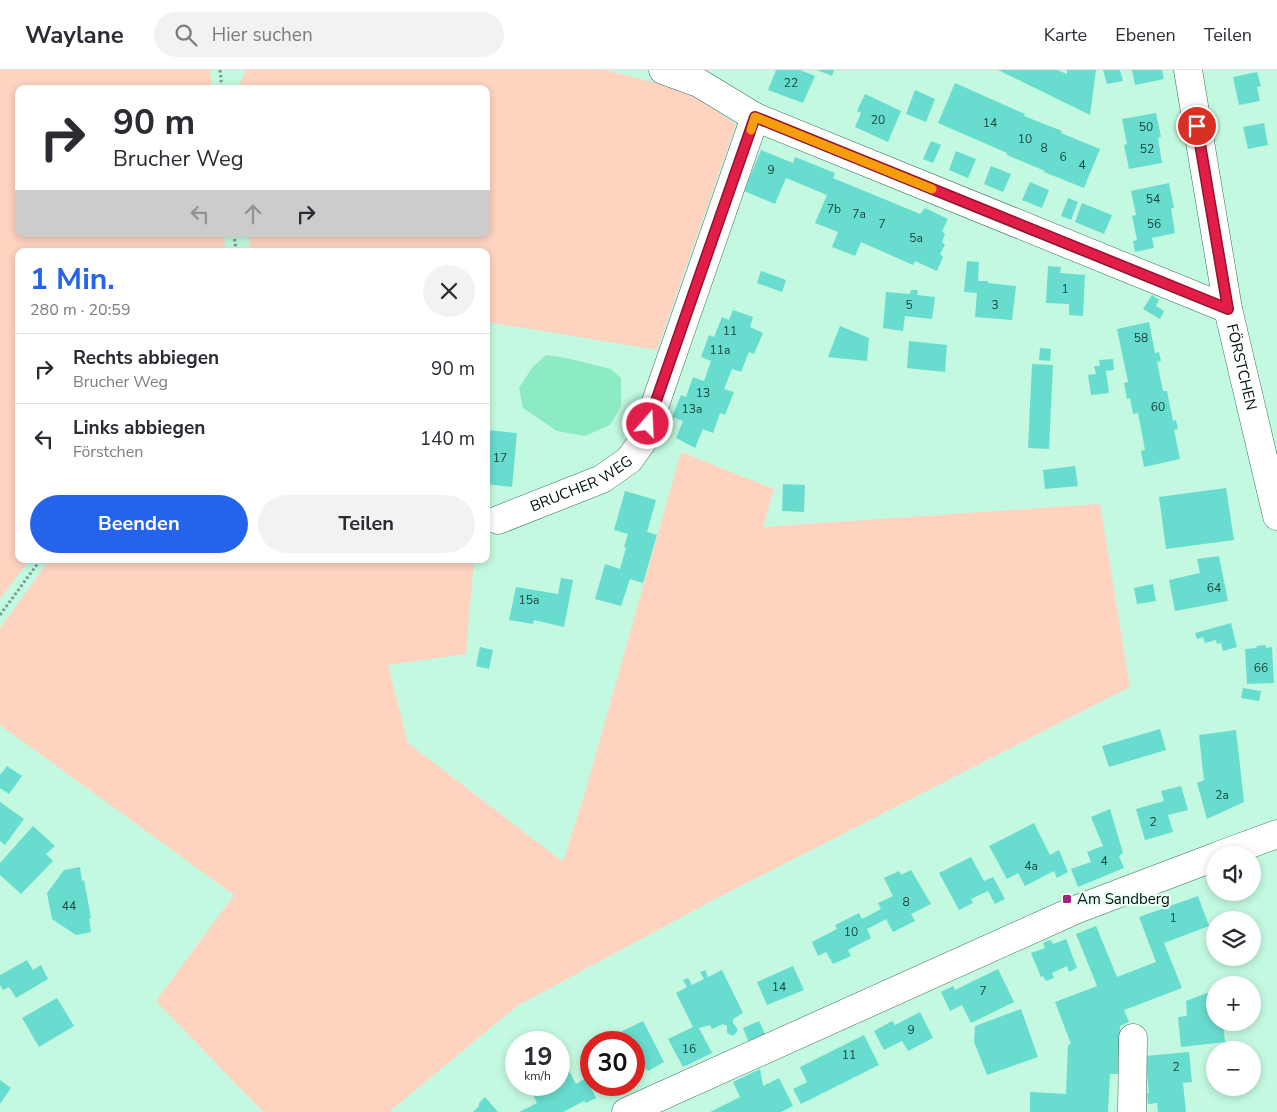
<!DOCTYPE html>
<html lang="de">
<meta charset="utf-8">
<style>
:root{--surface:#fff;--page:#f2f2f3;--text:#2b2b33;--muted:#7c7c81;--line:#e1e1e2;--accent:#2563eb}
body{margin:0;font-family:"Nunito Sans",sans-serif;background:var(--page);color:var(--text);height:100vh;display:flex;flex-direction:column;font-size:19px;white-space:nowrap}
*{box-sizing:border-box;margin:0}
p{font-size:16px;color:var(--muted)}
.icon{flex:none;width:28px;height:28px;fill:none;stroke:currentColor;stroke-width:2;stroke-linecap:round;stroke-linejoin:round}
.map{position:relative;flex:1;overflow:hidden}
.drawer{position:absolute;left:15px;top:178px;width:475px;height:315px;display:flex;flex-direction:column;background:var(--surface);border-radius:10px;box-shadow:0 2px 8px #0003}
.drawer>*{flex:none}
.top-card{position:absolute;left:15px;top:15px;width:475px;height:152px;border-radius:10px;box-shadow:0 2px 8px #0003;background:#fff;color:var(--text);overflow:hidden}
.fabs{position:absolute;left:1206px;top:776px;display:grid;gap:10px}
.fabs a{display:grid;place-items:center;width:55px;height:55px;border-radius:50%;background:var(--surface);box-shadow:0 2px 8px #0003;font-size:25px}
.speed{position:absolute;left:505px;top:961px;display:flex;gap:10px;font-size:25px;font-weight:700;text-align:center}
.speed>*{display:grid;place-content:center;width:65px;height:65px;border-radius:50%;background:var(--surface);box-shadow:0 2px 8px #0003;line-height:1}
.speed small{font-size:12px;font-weight:400}
.speed .limit{border:8px solid #d22;background:#fff;color:#111}
.pin{position:absolute;display:grid;place-items:center;width:42px;height:42px;color:#fff;margin:-21px;border:2px solid #fff;border-radius:50%;box-shadow:0 1px 5px #0007}
.me{position:absolute;width:55px;margin:-28px;rotate:19deg;stroke-linejoin:round;filter:drop-shadow(0 0 4px #0008)}
.turn{display:flex;align-items:center;gap:18px;height:105px;padding:0 15px;font-size:22px}
.turn .icon{width:65px;height:65px;stroke-width:2.5}
.turn b{display:block;font-size:35px;line-height:42px}
.lanes{display:flex;align-items:center;height:48px;padding:0 15px;background:#0003;justify-content:center;gap:25px;direction:ltr}
.lanes .off{opacity:.35}
.round{display:grid;place-items:center;flex:none;width:52px;height:52px;border-radius:26px;background:var(--page)}
.headline{display:flex;align-items:center;justify-content:space-between;height:85px;padding:0 15px}
h1{font-size:30px;font-weight:700;line-height:38px;color:var(--accent)}
.primary-button{display:flex;gap:10px;margin-top:auto;padding:10px 15px}
.primary-button a{flex:1;height:58px;border-radius:30px;background:var(--accent);color:#fff;font-size:20px;font-weight:700;line-height:58px;text-align:center}
.primary-button a+a{background:var(--page);color:var(--text)}
ul{padding:0;list-style:none}
li{display:flex;align-items:center;gap:15px;height:70px;padding:0 15px;border-top:1px solid var(--line)}
li div{flex:1}
li b{display:block;font-size:19px}
li em{font-style:normal}
header{display:flex;align-items:center;gap:30px;box-sizing:border-box;height:70px;padding:0 25px;background:var(--surface);border-bottom:1px solid var(--line)}
header strong{font-size:24px}
nav{display:flex;gap:28px;margin-inline-start:auto;font-size:18px}
.search{width:350px;height:45px;background:var(--page);display:flex;align-items:center;gap:12px;box-sizing:border-box;padding:0 18px;border-radius:28px;color:var(--muted);font-size:19px}
.map>svg:first-child{display:block}
.green{fill:#fed3c0}
.water{fill:#8cebc2}
.building{fill:#68dcce}
.lines{fill:none;stroke-linecap:round;stroke-linejoin:round}
.minor-casing{stroke:#3d6f5a;stroke-width:29}
.path{stroke:#769d8b;stroke-width:3;stroke-dasharray:2.5 2.5;stroke-linecap:butt}
.minor{stroke:#fff;stroke-width:28}
.route-casing{stroke:#92132f;stroke-width:12}
.route{stroke:#e11d48;stroke-width:9}
.slow{stroke:#f59e0b;stroke-width:9}
.poi-dot{fill:#a22478;stroke:#e9fef4;stroke-width:2}
.labels{text-anchor:middle;dominant-baseline:central;stroke-width:4.5;stroke-linejoin:round;paint-order:stroke}
.number-label{font-size:12px;fill:#1a443a}
.street-label{font-size:15px;fill:#001109;stroke:#e9fef4}
.poi-label{font-size:15px;fill:#001109;stroke:#e9fef4;text-anchor:start}
</style>
<header>
<strong>Waylane</strong>
<div class="search"><svg class="icon" aria-label="search" viewBox="0 0 24 24"><circle cx="10" cy="10" r="6"/><path d="M15 15l6 6"/></svg>Hier suchen</div>
<nav><a>Karte</a><a>Ebenen</a><a>Teilen</a></nav>
</header>
<div class="map">
<svg width="1277" height="1042" viewBox="0 0 1277 1042">
<rect width="100%" height="100%" fill="#c3f9e0"/>
<path class="green" d="M0,0H210L212,19H19V164H224L225,181H19V489H30L0,529Z
M246,0H604L685,20L736,54L657,280L486,252V181H250L249,164H486V19H237Z
M681,382L774,419L763,457L1100,434L1130,617L706,834L517,936L389,1042H263L156,931L234,825L0,655V558L50,489H474L466,584L388,595L408,673L563,792L584,726Z"/>
<path class="water" d="M546,285L566,288L611,299L621,308V336L610,355L585,366L557,361L523,338L519,318L532,298Z"/>
<path class="building" d="M776,0H800L815,6L803,33L768,20Z
M817,0H834L832,6Z
M998,0H1057L1067,4V0H1096L1090,45Z
M1103,0H1120L1123,11L1107,14Z
M1132,0H1162L1164,9L1135,15Z
M1257,2L1261,16L1257,17L1260,31L1239,35L1233,7Z
M955,13L1025,44L1024,46L1062,61L1061,63L1100,79L1084,118L1044,102L1045,101L1007,85V83L938,53Z
M915,20L935,29L926,52L906,44Z
M865,24L901,41L888,72L855,57L861,43L857,41Z
M1156,43L1161,67L1158,68L1162,93L1129,99L1124,75L1127,74L1122,49Z
M1264,53L1268,75L1248,79L1243,57Z
M931,71L941,75L933,93L923,89Z
M761,80L793,93L795,87L835,103L833,108L920,144L925,138L948,149L942,161L945,164L942,172L945,175L940,184L943,187L937,201L915,191L913,195L861,172L855,186L832,177L838,162L815,153L827,125L786,108L775,134L744,121Z
M956,81L976,89L968,108L949,100Z
M991,96L1011,104L1003,122L984,114Z
M1030,112L1049,120L1042,138L1022,130Z
M1169,113L1174,138H1171L1175,163L1152,168L1154,178L1135,182L1133,171L1137,170L1132,146L1136,145L1131,121Z
M1068,128L1078,132L1071,150L1061,146Z
M1082,133L1112,145L1104,164L1075,152Z
M967,191L979,192L978,211H988V213L1016,216L1012,250L975,247L977,223L964,222Z
M1048,196L1061,197L1060,203L1085,205L1083,246L1069,245V234L1046,233Z
M761,201L786,210L782,222L757,213Z
M911,220H918L917,225L935,227L932,249L905,246L903,261L883,258L886,222L910,224Z
M1152,225L1159,230L1156,236L1164,241L1160,249L1143,239Z
M733,240L753,247L750,257L763,263L754,284L749,282L741,302L732,299L724,319L734,322L725,345L720,343L713,363L703,359L695,378L676,368L683,351L672,347L681,325L686,327L693,307L704,311L711,291L701,287L709,265L714,267L722,247L729,250Z
M1149,252L1155,283L1159,282L1161,291L1157,292L1163,321H1167L1173,351L1176,350L1178,359L1174,360L1180,389L1144,397L1141,381L1145,380L1138,343L1133,344L1130,328L1127,329L1124,313L1128,312L1117,259Z
M840,256L869,268L867,291L828,287Z
M909,271L947,275L945,302L907,298Z
M1040,278L1051,279L1050,291L1039,290Z
M1113,289L1114,300L1106,301L1109,323L1091,325L1088,305L1096,304L1094,296H1100L1099,290Z
M1032,294L1053,295L1049,379L1028,378Z
M486,360L517,363L512,417L486,414Z
M1075,396L1078,416L1045,419L1043,400Z
M783,414L805,415L804,442L782,441Z
M1226,418L1234,470L1166,479L1159,427Z
M625,421L656,430L647,462L657,465L643,513L630,509L621,536L595,529L605,494L620,499L626,478L624,477L628,464L614,460Z
M1219,486L1228,531L1175,541L1169,510L1200,503L1197,489Z
M561,508L573,510L564,557L534,550L533,554L509,550L516,517L558,524Z
M1153,514L1156,531L1137,534L1134,518Z
M1231,553L1237,577L1223,581L1221,573L1217,574L1216,570L1205,573L1203,567L1197,569L1195,563Z
M1265,575L1266,578L1272,577L1274,613L1247,614L1245,579L1257,578L1256,576Z
M480,577L493,580L489,599L476,596Z
M1243,618L1261,621L1259,631L1241,628Z
M1160,659L1166,680L1109,697L1102,676Z
M1236,660L1244,732L1207,749L1197,713L1204,710L1199,665Z
M7,696L22,706L9,724L0,718V705Z
M1181,716L1188,740L1168,745L1173,762L1145,770L1136,739L1164,731L1161,721Z
M0,732L24,749L5,775L0,771Z
M1110,739L1123,783L1119,786L1124,798L1078,817L1071,799L1091,792L1087,782L1103,776L1091,747Z
M1034,753L1050,785L1059,780L1068,802L1057,808L1054,801L1025,816L1018,803L1007,809L989,776Z
M33,756L55,776L46,784L53,791L21,824L0,805V793Z
M971,787L984,811L993,807L1005,829L995,834L988,821L971,829L973,833L959,840L939,803Z
M80,797L82,811L84,810L91,848L89,849L91,862L76,865L52,849L47,823L64,800Z
M911,800L931,834L911,844L915,851L893,862L886,849L875,855L867,859L871,868L848,880L851,886L833,894L826,882L818,886L812,872L837,859L835,855L859,843L862,849L881,839L878,833L893,826L884,808L899,801L901,805Z
M1198,826L1209,856L1164,873L1182,918L1124,940L1129,952L1120,956L1118,1004H1110L1108,1042H1030V1022L1066,1024L1068,975L1071,974L1055,932L1097,916L1076,864L1096,856L1117,907L1156,892L1139,847Z
M1066,869L1077,898L1069,902L1067,896L1052,903L1054,908L1046,911L1043,906L1041,907L1031,883L1045,878L1043,873L1051,870L1053,874Z
M27,890L33,900L41,895L48,909L16,928L9,917L3,920L0,915V905Z
M793,896L804,920L767,935L757,912Z
M998,899L1014,932L971,953L962,935L950,941L941,922L953,916L955,920Z
M705,900L708,907L722,900L743,943L733,949V953L737,958V962L733,966L727,963V956L723,954L712,959L710,955L699,958L712,983L683,997L668,969L693,957L676,923L687,917L683,910L688,908L692,915L704,909L700,902Z
M1215,920V952H1223L1225,972L1181,977L1178,947L1187,946L1186,931Z
M57,928L74,956L39,977L22,948Z
M1021,939L1038,987L987,1005L974,972L975,956Z
M920,942L933,968L908,981L902,971L884,980L874,961L892,951L895,955Z
M643,951L664,992L648,1001L643,996L634,1000V972H600Z
M759,951L767,968L750,975L743,958Z
M864,965L879,995L801,1034L793,1019L807,1012L800,997Z
M591,979V995L585,982Z
M1189,982L1192,1012L1183,1013L1186,1042H1158L1157,1033L1148,1034L1147,1023H1149L1145,986Z
M564,991L576,1014L586,1008L596,1028L586,1033L584,1031L563,1042H519L537,1033L528,1015H559V994Z
M760,999L763,1016L779,1008L793,1036L781,1042H710L740,1027L733,1012Z
M0,1010L11,1018L0,1034Z
M485,1027L498,1042H473L479,1036V1033Z"/>
<g class="lines">
<g class="minor-casing">
<g id="minor">
<path d="M663,0L699,13L755,47"/>
<path id="s1" d="M1188,0L1228,239L1277,446"/>
<path id="s2" d="M498,450L602,409L629,390L642,372L755,47L1228,239"/>
<path d="M1220,785L1277,764"/>
<path d="M626,1042L1075,840L1215,787"/>
<path d="M1132,1042L1133,968"/>
</g>
</g>
<path class="path" d="M220,0L222,19
M234,164L236,181
M0,545L41,489"/>
<use href="#minor" class="minor"/>
</g>
<g class="lines">
<g class="route-casing">
<path id="route" d="M648,354L755,47L1228,239L1197,56"/>
</g>
<use href="#route" class="route"/>
<path class="slow" d="M751,60L755,47L932,119"/>
</g>
<rect class="poi-dot" x="1062" y="824" width="10" height="10" rx="2.5"/>
<g class="labels">
<g class="number-label">
<text x="791" y="13">22</text>
<text x="878" y="50">20</text>
<text x="990" y="53">14</text>
<text x="1146" y="57">50</text>
<text x="1025" y="69">10</text>
<text x="1044" y="78">8</text>
<text x="1147" y="79">52</text>
<text x="1063" y="87">6</text>
<text x="1082" y="95">4</text>
<text x="771" y="100">9</text>
<text x="1153" y="129">54</text>
<text x="834" y="139">7b</text>
<text x="859" y="144">7a</text>
<text x="882" y="154">7</text>
<text x="1154" y="154">56</text>
<text x="916" y="168">5a</text>
<text x="1065" y="219">1</text>
<text x="909" y="235">5</text>
<text x="995" y="235">3</text>
<text x="730" y="261">11</text>
<text x="1141" y="268">58</text>
<text x="720" y="280">11a</text>
<text x="703" y="323">13</text>
<text x="1158" y="337">60</text>
<text x="692" y="339">13a</text>
<text x="500" y="388">17</text>
<text x="1214" y="518">64</text>
<text x="529" y="530">15a</text>
<text x="1261" y="598">66</text>
<text x="1222" y="725">2a</text>
<text x="1153" y="752">2</text>
<text x="1104" y="791">4</text>
<text x="1031" y="796">4a</text>
<text x="906" y="832">8</text>
<text x="69" y="836">44</text>
<text x="1173" y="848">1</text>
<text x="851" y="862">10</text>
<text x="779" y="917">14</text>
<text x="983" y="921">7</text>
<text x="911" y="960">9</text>
<text x="689" y="979">16</text>
<text x="849" y="985">11</text>
<text x="1176" y="997">2</text>
</g>
<g class="street-label">
<text stroke="none"><textPath href="#s1" startOffset="302">FÖRSTCHEN</textPath></text>
<text stroke="none"><textPath href="#s2" startOffset="91">BRUCHER WEG</textPath></text>
</g>
<g class="poi-label">
<text x="1077" y="829">Am Sandberg</text>
</g>
</g>
</svg>
<div class="fabs">
<a><svg class="icon" aria-label="sound" viewBox="0 0 24 24"><path d="M4 9h4l5-4v14l-5-4H4zM17 9q2 3 0 6"/></svg></a>
<a><svg class="icon" aria-label="layers" viewBox="0 0 24 24"><path d="M12 4l9 5-9 5-9-5zM3 14l9 5 9-5"/></svg></a>
<a>+</a>
<a>−</a>
</div>
<div class="speed"><div>19<small>km/h</small></div><div class="limit">30</div></div>
<div class="pin" style="left:1197px;top:56px;background:#d93025"><svg class="icon" aria-label="arrive" viewBox="0 0 24 24"><path d="M6 21V4h12l-3 4 3 4H6"/></svg></div>
<svg class="me" style="left:648px;top:354px" viewBox="-20 -20 40 40"><circle r="17" fill="#e11d48" stroke="#fff" stroke-width="3"/><path d="M0-11L8 9 0 5-8 9z" fill="#fff"/></svg>
<div class="top-card">
<div class="turn"><svg class="icon" aria-label="right" viewBox="0 0 24 24"><path d="M7 20v-9h11M14 6l5 5-5 5"/></svg><div><b>90 m</b>Brucher Weg</div></div>
<div class="lanes"><svg class="icon off" aria-label="left" viewBox="0 0 24 24"><path d="M17 20v-9H6M10 6l-5 5 5 5"/></svg><svg class="icon off" aria-label="ahead" viewBox="0 0 24 24"><path d="M12 20V5M6 11l6-6 6 6"/></svg><svg class="icon" aria-label="right" viewBox="0 0 24 24"><path d="M7 20v-9h11M14 6l5 5-5 5"/></svg></div>
</div>
<section class="drawer">
<div class="headline"><div><h1>1 Min.</h1><p>280 m · 20:59</p></div><a class="round"><svg class="icon" aria-label="close" viewBox="0 0 24 24"><path d="M6 6l12 12M18 6L6 18"/></svg></a></div>
<ul>
<li><svg class="icon" aria-label="right" viewBox="0 0 24 24"><path d="M7 20v-9h11M14 6l5 5-5 5"/></svg><div><b>Rechts abbiegen</b><p>Brucher Weg</p></div><em>90 m</em></li>
<li><svg class="icon" aria-label="left" viewBox="0 0 24 24"><path d="M17 20v-9H6M10 6l-5 5 5 5"/></svg><div><b>Links abbiegen</b><p>Förstchen</p></div><em>140 m</em></li>
</ul>
<div class="primary-button"><a>Beenden</a><a>Teilen</a></div>
</section>
</div>
